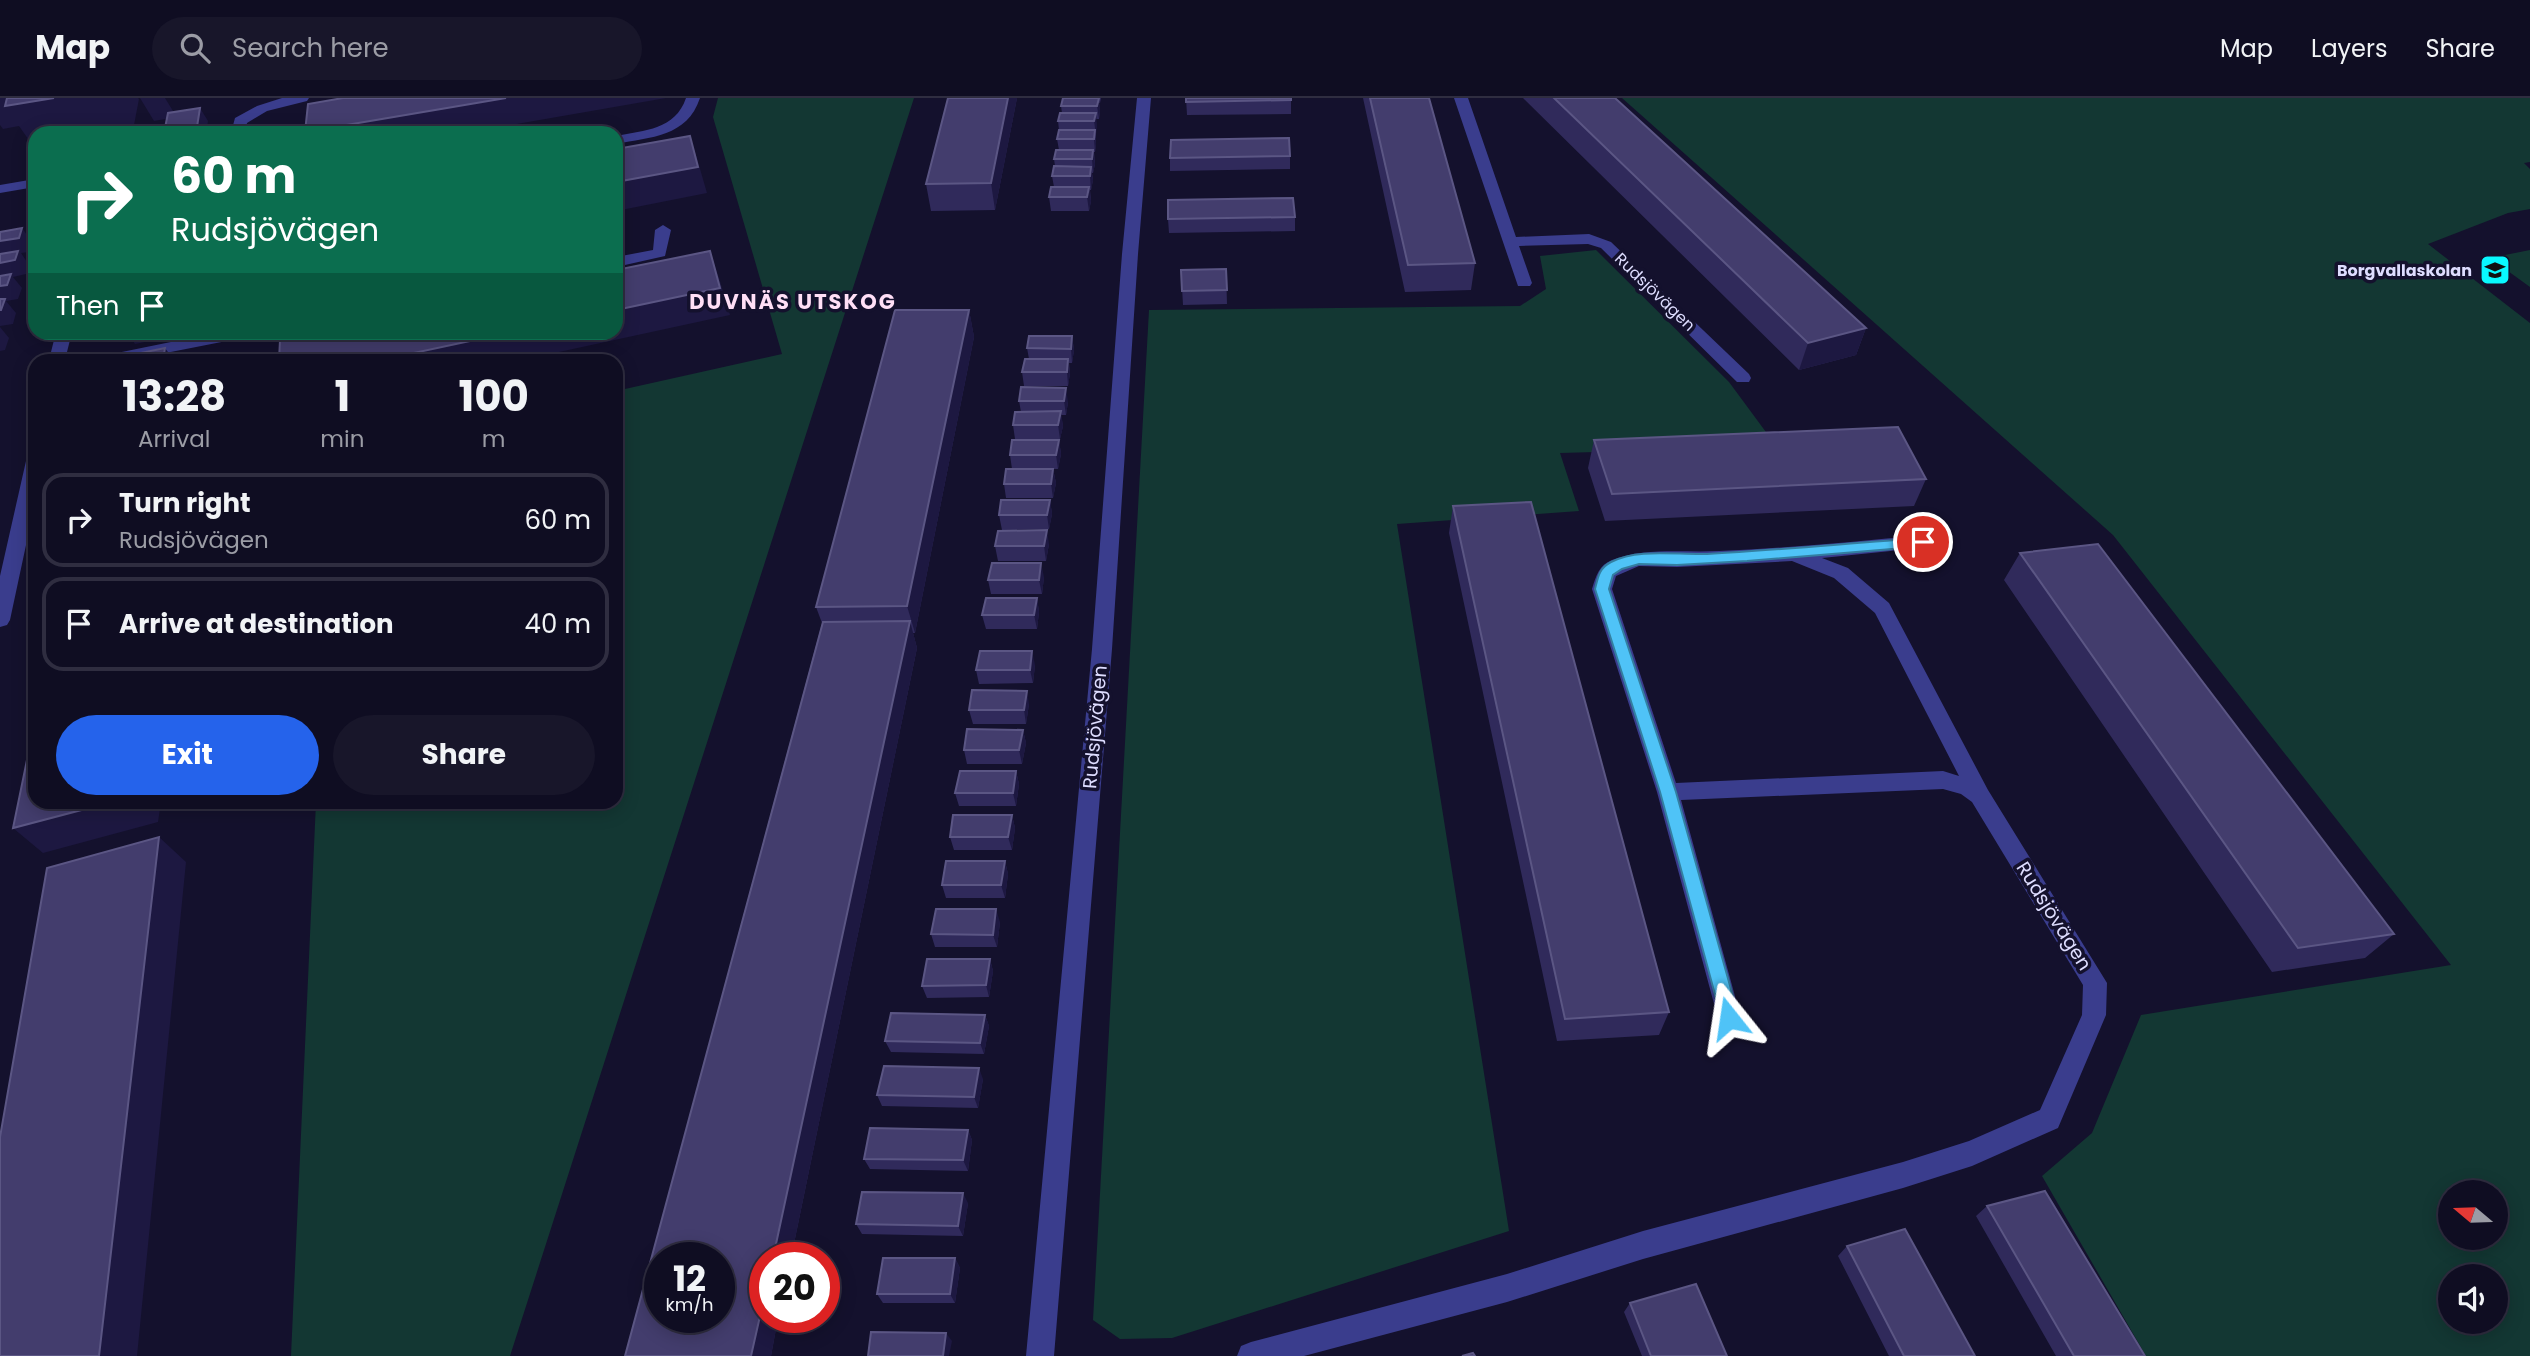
<!DOCTYPE html>
<meta charset="utf-8">
<style>
:root{--surface:#0f0d22;--page:#18162a;--text:#f1f3f6;--muted:#9b9ca5;--line:#2f2d40;--accent:#2563eb}
body{margin:0;font-family:Poppins,sans-serif;background:var(--page);color:var(--text);height:100vh;display:flex;flex-direction:column;font-size:26px;white-space:nowrap}
*{box-sizing:border-box;margin:0}
p{font-size:23px;color:var(--muted)}
.icon{flex:none;width:38px;height:38px;fill:none;stroke:currentColor;stroke-width:2;stroke-linecap:round;stroke-linejoin:round}
.map{position:relative;flex:1;overflow:hidden}
.panel{position:absolute;left:28px;top:256px;width:595px;height:455px;display:flex;flex-direction:column;background:var(--surface);border-radius:21px;box-shadow:0 4px 18px #0003,0 0 0 2px var(--line)}
.panel>*{flex:none}
.guide{position:absolute;left:28px;top:28px;width:595px;height:214px;border-radius:21px;box-shadow:0 4px 18px #0003,0 0 0 2px var(--line);background:#0b6e4f;color:#fff;overflow:hidden}
.needle{width:46px;rotate:289deg}
.tools{position:absolute;left:2438px;top:1082px;display:grid;gap:14px}
.tools a{display:grid;place-items:center;width:70px;height:70px;border-radius:50%;background:var(--surface);box-shadow:0 4px 18px #0003,0 0 0 2px var(--line);font-size:35px}
.speed{position:absolute;left:644px;top:1144px;display:flex;gap:14px;font-size:35px;font-weight:700;text-align:center}
.speed>*{display:grid;place-content:center;width:91px;height:91px;border-radius:50%;background:var(--surface);box-shadow:0 4px 18px #0003,0 0 0 2px var(--line);line-height:1}
.speed small{font-size:18px;font-weight:400}
.speed .limit{border:10px solid #d22;background:#fff;color:#111}
.pin{position:absolute;display:grid;place-items:center;width:60px;height:60px;color:#fff;margin:-30px;border:4px solid #fff;border-radius:50%;box-shadow:0 2px 7px #0007}
.me{position:absolute;width:77px;margin:-38px;rotate:345deg;stroke-linejoin:round;filter:drop-shadow(0 0 5px #0008)}
.turn{display:flex;align-items:center;gap:24px;height:147px;padding:0 28px;font-size:32px}
.turn .icon{width:91px;height:91px;stroke-width:2.5}
.turn b{display:block;font-size:49px;line-height:60px}
.then{display:flex;align-items:center;height:66px;padding:0 28px;background:#0003;gap:14px;font-size:26px}
.eta{display:flex;justify-content:space-evenly;align-items:center;height:119px;text-align:center}
.eta b{font-size:42px;font-weight:700;line-height:49px}
.action{display:flex;gap:14px;margin-top:auto;padding:14px 28px}
.action a{flex:1;height:80px;border-radius:42px;background:var(--accent);color:#fff;font-size:28px;font-weight:700;line-height:80px;text-align:center}
.action a+a{background:var(--page);color:var(--text)}
ul{padding:0;list-style:none}
li{display:flex;align-items:center;gap:21px;height:94px;margin:0 14px 10px;padding:0 14px;border:4px solid var(--line);border-radius:21px}
li div{flex:1}
li b{display:block;font-size:26px}
li em{font-style:normal}
header{display:flex;align-items:center;gap:42px;box-sizing:border-box;height:98px;padding:0 35px;background:var(--surface);border-bottom:2px solid var(--line)}
header strong{font-size:33px}
nav{display:flex;gap:38px;margin-inline-start:auto;font-size:24px}
.search{width:490px;height:63px;background:var(--page);display:flex;align-items:center;gap:18px;box-sizing:border-box;padding:0 24px;border-radius:38px;color:var(--muted);font-size:26px}
.map>svg:first-child{display:block}
.green{fill:#133733;fill-rule:evenodd}
.lines{fill:none;stroke-linecap:round;stroke-linejoin:round}
.lane{fill:#3a3d8d;fill-rule:evenodd}
.street{fill:#3a3d8d;fill-rule:evenodd}
.wall{fill:#302a5b}
.shaded-wall{fill:#1d1841}
.building{fill:#433d6d;stroke:#5b5684;stroke-width:2;fill-rule:evenodd}
.route{fill:#4fc3f7;stroke:#337fa1;stroke-width:2}
.labels{text-anchor:middle;dominant-baseline:central;stroke-width:7;stroke-linejoin:round;paint-order:stroke}
.far-poi-label{font-size:16px;font-weight:bold;fill:#deddff;stroke:#14112d;text-anchor:end}
.far-street-label{font-size:16px;fill:#deddff;stroke:#14112d}
.street-label{font-size:19px;fill:#deddff;stroke:#14112d}
.far-district-label{font-size:21px;font-weight:bold;letter-spacing:2px;fill:#ffdff6;stroke:#14112d}
</style>
<header>
<strong>Map</strong>
<div class="search"><svg class="icon" aria-label="search" viewBox="0 0 24 24"><circle cx="10" cy="10" r="6"/><path d="M15 15l6 6"/></svg>Search here</div>
<nav><a>Map</a><a>Layers</a><a>Share</a></nav>
</header>
<div class="map">
<svg width="2530" height="1258" viewBox="0 0 2530 1258">
<rect width="100%" height="100%" fill="#14112d"/>
<path class="green" d="M718,0H914L510,1258H291L316,704H616V293L782,256L713,19Z
M1622,0H2530V64L2524,65L2530,71V111L2508,115L2428,146L2530,225V1258H2146L2042,1078L2092,1035L2141,917L2451,867L2113,437ZM2450,1094H2496V1139H2450ZM2450,1178H2496V1223H2450Z
M1596,152L1729,284L1777,349L1560,355L1579,413L1397,426L1509,1133L1172,1240L1120,1241L1093,1222L1149,212L1520,208L1546,191L1540,158Z
M2530,152V189L2490,160Z"/>
<g class="lines">
<path class="lane" d="M282,0H309L307,3L267,13L247,25L245,35H231L235,20L257,8Z
M686,0H700C687,39 651,39 616,46V38C645,32 675,32 686,0Z
M1454,0H1468L1516,139L1589,136L1611,144L1749,276L1751,280L1749,284H1737L1601,150L1588,146L1519,148L1532,185L1530,188H1518Z
M35,81V89L0,95V87Z
M663,127L671,132L665,158L616,169V159L653,152L655,132Z
M220,234H255L247,239L130,262H99L107,257Z
M1923,437L1930,439L1932,444L1930,449L1822,460L1848,470L1889,505L1988,692L2107,885L2106,917L2058,1030L1972,1068L1903,1090L1643,1161L1507,1204L1304,1258H1237L1241,1248L1251,1244L1507,1176L1643,1133L1903,1064L1969,1043L2040,1012L2082,917L2083,887L1972,704L1961,696L1943,691L1681,702L1741,920L1738,928L1729,931L1720,928L1657,694L1592,491C1596,478 1599,467 1612,462C1645,449 1685,455 1719,453C1787,450 1855,444 1923,437ZM1792,463L1834,480L1875,515L1959,678L1943,673L1676,685L1612,491L1616,478L1639,468L1677,469Z"/>
<path class="street" d="M1137,0H1151L1138,156L1112,551L1054,1258H1026L1092,551L1122,156Z
M56,234H72L65,262H49Z
M35,357V405L10,522L7,527L0,529V478L26,363Z"/>
</g>
<path class="wall" d="M1017,0L995,112L931,113L926,86Z
M1063,0H1101L1100,5H1099L1100,13L1099,21H1096V46L1095,54H1094L1095,66L1093,75H1092L1093,82L1091,92H1090L1091,103L1089,113H1051L1049,99L1054,89L1052,78L1055,68L1054,61L1059,52L1057,41L1059,32L1058,23L1062,15L1061,8Z
M1186,0H1291V16L1187,17Z
M1363,0H1429L1475,165L1471,192L1405,194Z
M1523,0H1615L1866,230L1856,257L1799,272Z
M1290,58V71L1170,73V60Z
M1295,119V133L1169,135L1168,121Z
M1226,171L1227,206L1183,207L1181,172Z
M969,212L974,239L915,535H913L917,550L791,1160H765V1220H778L771,1258H625L822,525L816,509Z
M1072,238L1074,252L1072,265H1069L1070,275L1068,288H1024L1022,274L1029,261L1027,250Z
M1021,289L1068,304L1066,317H1061L1063,328L1060,341H1015L1013,327L1021,314L1019,303Z
M1059,342L1061,356L1058,371H1012L1010,357Z
M1594,342L1926,381L1914,408L1605,423L1588,370Z
M1053,371L1056,385L1053,400H1006L1004,386Z
M1050,402L1052,416L1049,431L1002,432L999,417Z
M1453,408L1669,914L1659,937L1557,943L1449,435Z
M1049,446L1046,463H998L995,448Z
M2020,455L2394,836L2365,860L2272,874L2004,482Z
M1044,479L1042,496H991L988,482Z
M1037,500L1039,514L1037,531H986L982,517Z
M1035,567L1033,585L979,586L976,572Z
M1029,606L1026,626H973L969,612Z
M1023,632L1026,645L1022,666H967L964,652Z
M1016,673L1019,686L1016,708H959L955,695Z
M1012,717L1015,730L1012,752H954L950,739Z
M1005,763L1008,776L1005,800H946L942,787Z
M1000,824L997,849H935L931,836Z
M990,861L993,873L989,899L927,900L922,888Z
M985,917L989,928L984,956L891,954L885,943Z
M983,981L978,1010L882,1008L877,997Z
M968,1032L972,1042L968,1073L870,1071L864,1061Z
M968,1105L963,1138L862,1136L856,1126Z
M1987,1108L2145,1258H2056L1976,1118Z
M1847,1148L1975,1258H1889L1838,1158Z
M955,1160L960,1170L955,1205H883L877,1196Z
M1630,1205L1727,1258H1642L1624,1214Z"/>
<path class="shaded-wall" d="M0,0H138L139,1L134,27L88,35H35V44L31,45L19,28L3,31L0,27Z
M140,0H165L173,13L171,20L154,23Z
M506,0H666L465,35H306L305,34Z
M1008,0H1017L995,112L991,85Z
M1099,0L1100,13L1099,21L1097,8Z
M200,10L208,23L206,35H196Z
M1096,15L1097,28L1096,37L1094,23Z
M1095,32L1096,46L1095,54L1094,41Z
M690,38L698,64L707,95L616,113V84Z
M1093,52L1095,66L1093,75L1092,61Z
M1091,69L1093,82L1091,92L1090,78Z
M1089,89L1091,103L1089,113L1087,99Z
M22,130L32,144L29,154L21,155L29,167L26,176L13,179L22,190L18,201L6,203L16,215L13,226L0,228V143Z
M710,153L719,180L730,217L522,262H381L512,234H616V212Z
M969,212L974,239L915,535L907,508Z
M0,229L9,240L5,252L0,253Z
M1866,230L1856,257L1799,272L1808,245Z
M127,234H179V237L135,246Z
M1072,238L1074,252L1072,265L1071,251Z
M165,250L174,262H163Z
M1068,261L1070,275L1068,288L1067,274Z
M1066,290L1068,304L1066,317L1064,303Z
M1061,313L1063,328L1060,341L1058,327Z
M1059,342L1061,356L1058,371L1056,357Z
M1053,371L1056,385L1053,400L1051,386Z
M1050,402L1052,416L1049,431L1047,417Z
M1047,432L1049,446L1046,463L1044,448Z
M1041,465L1044,479L1042,496L1039,482Z
M1037,500L1039,514L1037,531L1034,517Z
M910,523L917,550L791,1160H773Z
M1032,553L1035,567L1033,585L1030,572Z
M1027,593L1029,606L1026,626L1024,612Z
M1023,632L1026,645L1022,666L1019,652Z
M1016,673L1019,686L1016,708L1013,695Z
M112,704H161L158,724L43,755L13,730Z
M1012,717L1015,730L1012,752L1008,739Z
M159,739L186,764L137,1258H99Z
M1005,763L1008,776L1005,800L1001,787Z
M996,811L1000,824L997,849L993,837Z
M990,861L993,873L989,899L986,887Z
M985,917L989,928L984,956L980,945Z
M979,970L983,981L978,1010L974,999Z
M968,1032L972,1042L968,1073L963,1062Z
M963,1095L968,1105L963,1138L958,1128Z
M955,1160L960,1170L955,1205L950,1196Z
M765,1196V1220H778L771,1258H751Z
M946,1235L952,1243L949,1258H943Z"/>
<path class="building" d="M7,0H54L5,8Z
M343,0H506L305,34L308,6Z
M948,0H1008L991,85L926,86Z
M1063,0H1099L1097,8H1061Z
M1186,0H1291V2L1186,4Z
M1370,0H1429L1475,165L1408,167Z
M1554,0H1615L1866,230L1808,245Z
M200,10L196,35H164L168,15Z
M1060,15H1096L1094,23H1058Z
M1059,32H1095L1094,41H1057Z
M690,38L698,69L616,84V51Z
M1289,40L1290,58L1170,60L1171,42Z
M1056,52H1093L1092,61H1054Z
M1054,68L1091,69L1090,78H1052Z
M1051,89H1089L1087,99H1049Z
M1293,100L1295,119L1168,121V102Z
M22,130L19,140L0,143V134Z
M18,153L15,162L0,165V156Z
M710,153L720,190L616,212V172Z
M1226,171L1227,192L1182,193L1181,172Z
M11,176L7,187L0,188V178Z
M0,201H5L1,212H0Z
M895,212H969L907,508L816,509Z
M316,234H512L381,262H279L280,242Z
M1029,238H1072L1071,251L1027,250Z
M165,250L163,262H121V259Z
M1025,261H1068L1067,274H1022Z
M1021,289L1066,290L1064,303H1019Z
M1061,313L1058,327H1013L1015,314Z
M1898,329L1926,381L1612,396L1594,342Z
M1012,342H1059L1056,357H1010Z
M1006,371H1053L1051,386H1004Z
M1001,402H1050L1047,417H999Z
M1531,404L1669,914L1565,921L1453,408Z
M1047,432L1044,448H995L998,433Z
M2098,446L2394,836L2298,850L2020,455Z
M992,465H1041L1039,482H988Z
M986,500H1037L1034,517H982Z
M910,523L773,1160H765V1196L751,1258H625L823,524ZM660,1160H719V1220H660Z
M980,553H1032L1030,572H976Z
M972,592L1027,593L1024,612H969Z
M35,623V704H112L13,730Z
M967,631L1023,632L1019,652H964Z
M960,673H1016L1013,695H955Z
M953,717H1012L1008,739H950Z
M159,739L99,1258H0V1039L47,770Z
M946,763H1005L1001,787H942Z
M936,811H996L993,837L931,836Z
M927,861H990L986,887L922,888Z
M891,915L985,917L980,945L885,943Z
M884,968L979,970L974,999L877,997Z
M870,1030L968,1032L963,1062L864,1061Z
M2045,1093L2145,1258H2074L1987,1108Z
M862,1094L963,1095L958,1128L856,1126Z
M1905,1131L1975,1258H1904L1847,1148Z
M883,1160H955L950,1196H877Z
M1696,1186L1727,1258H1651L1630,1205Z
M871,1234L946,1235L943,1258H868Z
M1473,1255L1475,1258H1462Z"/>
<path class="route" d="M1923,440L1928,441V448L1747,463L1677,467L1639,466L1622,471L1613,477L1609,491L1676,694L1739,920L1736,926L1729,928L1723,926L1660,694L1595,491C1598,479 1599,470 1611,464C1638,450 1676,457 1707,456C1779,452 1851,445 1923,440Z"/>
<defs>
<g id="school-square" transform="scale(1.575)"><rect x="-9" y="-9" width="18" height="18" rx="4" fill="#09f8ff" stroke="#14112d"/><path d="M0-5L7-2L0 1L-7-2ZM-4 1L0 2.5L4 1V4Q0 6-4 4Z" fill="#111"/></g>
</defs>
<g fill-rule="evenodd">
<use href="#school-square" x="2495" y="172"/>
</g>
<g class="labels">
<g class="far-poi-label">
<text x="2472" y="172">Borgvallaskolan</text>
</g>
<g class="far-street-label">
<text transform="translate(1655 194) rotate(44)">Rudsjövägen</text>
</g>
<g class="street-label">
<text transform="translate(1095 629) rotate(-85)">Rudsjövägen</text>
<text transform="translate(2054 818) rotate(58)">Rudsjövägen</text>
</g>
<g class="far-district-label">
<text x="793" y="203">DUVNÄS UTSKOG</text>
</g>
</g>
</svg>
<div class="tools">
<a><svg class="needle" viewBox="-14 -14 28 28"><path d="M0-13l5 13h-10z" fill="#e53935"/><path d="M0 13l5-13h-10z" fill="#9b9ca5"/></svg></a>
<a><svg class="icon" aria-label="sound" viewBox="0 0 24 24"><path d="M4 9h4l5-4v14l-5-4H4zM17 9q2 3 0 6"/></svg></a>
</div>
<div class="speed"><div>12<small>km/h</small></div><div class="limit">20</div></div>
<div class="pin" style="left:1923px;top:444px;background:#d93025"><svg class="icon" aria-label="arrive" viewBox="0 0 24 24"><path d="M6 21V4h12l-3 4 3 4H6"/></svg></div>
<svg class="me" style="left:1729px;top:920px" viewBox="-20 -20 40 40"><path d="M0-17L14 15 0 8-14 15z" fill="#4fc3f7" stroke="#fff" stroke-width="4"/></svg>
<div class="guide">
<div class="turn"><svg class="icon" aria-label="right" viewBox="0 0 24 24"><path d="M7 20v-9h11M14 6l5 5-5 5"/></svg><div><b>60 m</b>Rudsjövägen</div></div>
<div class="then">Then<svg class="icon" aria-label="arrive" viewBox="0 0 24 24"><path d="M6 21V4h12l-3 4 3 4H6"/></svg></div>
</div>
<section class="panel">
<div class="eta">
<div><b>13:28</b><p>Arrival</p></div>
<div><b>1</b><p>min</p></div>
<div><b>100</b><p>m</p></div>
</div>
<ul>
<li><svg class="icon" aria-label="right" viewBox="0 0 24 24"><path d="M7 20v-9h11M14 6l5 5-5 5"/></svg><div><b>Turn right</b><p>Rudsjövägen</p></div><em>60 m</em></li>
<li><svg class="icon" aria-label="arrive" viewBox="0 0 24 24"><path d="M6 21V4h12l-3 4 3 4H6"/></svg><div><b>Arrive at destination</b></div><em>40 m</em></li>
</ul>
<div class="action"><a>Exit</a><a>Share</a></div>
</section>
</div>
